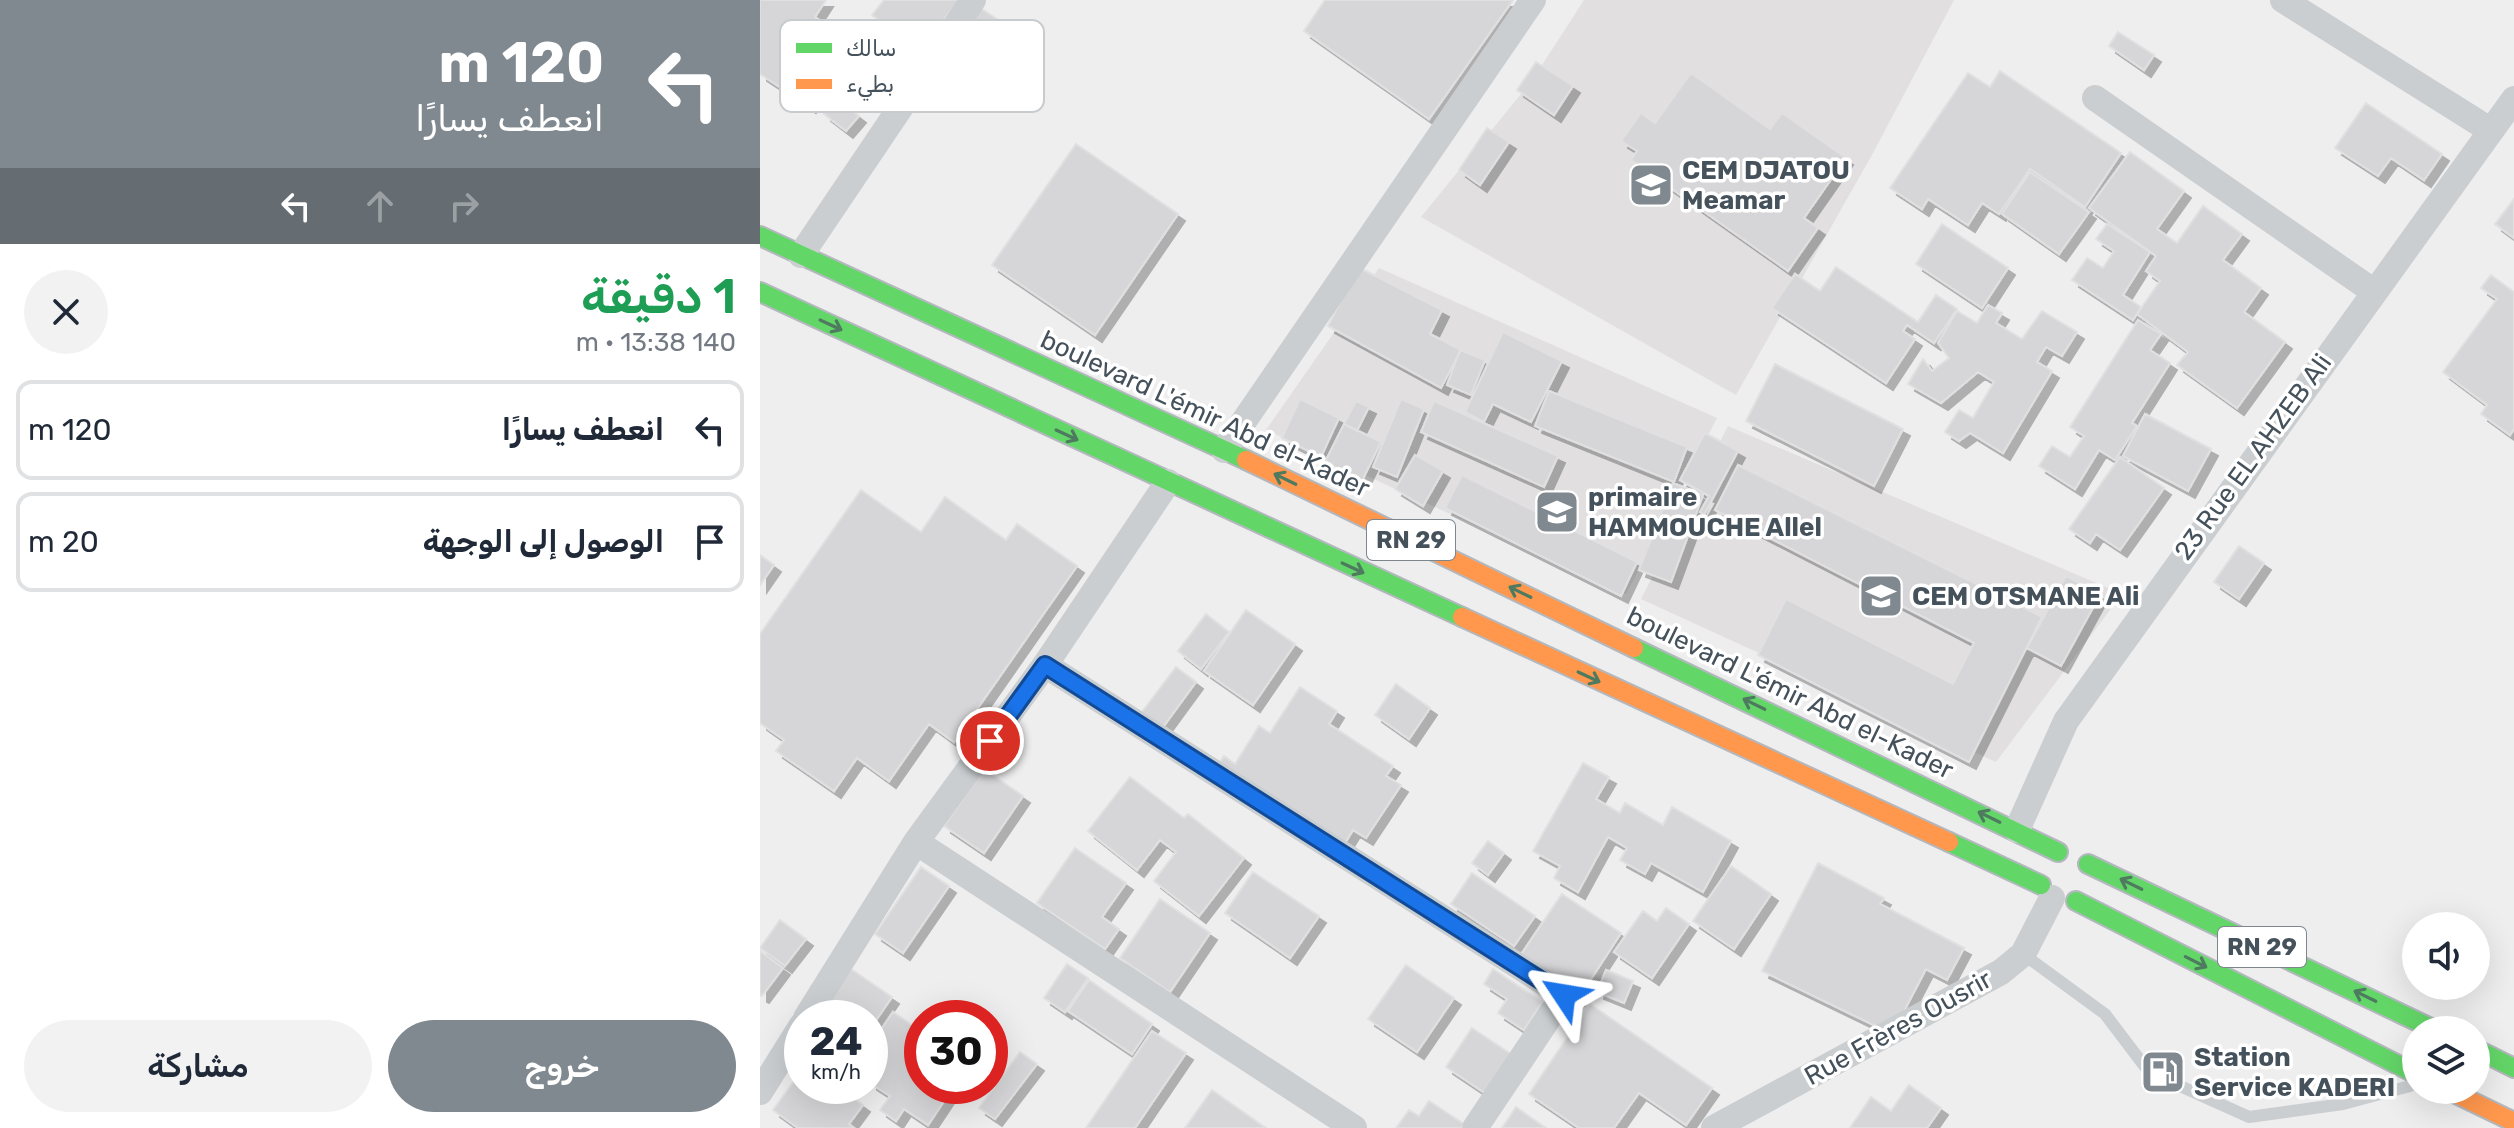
<!DOCTYPE html>
<html lang="ar">
<meta charset="utf-8">
<style>
:root{--surface:#fff;--page:#f2f2f3;--text:#1f2937;--muted:#747a83;--line:#e0e1e3;--accent:#80898f}
body{margin:0;font-family:Rubik,Vazirmatn,sans-serif;background:var(--page);color:var(--text);direction:rtl;height:100vh;display:flex;flex-direction:column;font-size:30px;white-space:nowrap}
*{box-sizing:border-box;margin:0}
p{font-size:26px;color:var(--muted)}
.icon{flex:none;width:44px;height:44px;fill:none;stroke:currentColor;stroke-width:2;stroke-linecap:round;stroke-linejoin:round}
.map{position:relative;flex:1;overflow:hidden;direction:ltr}
.panel{display:flex;flex-direction:column;background:var(--surface);width:760px}
.panel>*{flex:none}
.top-card{background:#80898f;color:#fff;overflow:hidden}
.controls{position:absolute;left:1642px;top:912px;display:grid;gap:16px}
.controls a{display:grid;place-items:center;width:88px;height:88px;border-radius:50%;background:var(--surface);box-shadow:0 8px 32px #0002;font-size:40px}
.speed{position:absolute;left:24px;top:1000px;display:flex;gap:16px;font-size:40px;font-weight:700;text-align:center}
.speed>*{display:grid;place-content:center;width:104px;height:104px;border-radius:50%;background:var(--surface);box-shadow:0 8px 32px #0002;line-height:1}
.speed small{font-size:20px;font-weight:400}
.speed .limit{border:12px solid #d22;background:#fff;color:#111}
.pin{position:absolute;display:grid;place-items:center;width:68px;height:68px;color:#fff;margin:-34px;border:4px solid #fff;border-radius:50%;box-shadow:0 2px 8px #0007}
.me{position:absolute;width:88px;margin:-44px;rotate:303deg;stroke-linejoin:round;filter:drop-shadow(0 0 6px #0008)}
.turn{display:flex;align-items:center;gap:28px;height:168px;padding:0 24px;font-size:36px}
.turn .icon{width:104px;height:104px;stroke-width:2.5}
.turn b{display:block;font-size:56px;line-height:68px}
.lanes{display:flex;align-items:center;height:76px;padding:0 24px;background:#0003;justify-content:center;gap:40px;direction:ltr}
.lanes .off{opacity:.35}
.round{display:grid;place-items:center;flex:none;width:84px;height:84px;border-radius:42px;background:var(--page)}
.headline{display:flex;align-items:center;justify-content:space-between;height:136px;padding:0 24px}
h1{font-size:48px;font-weight:600;line-height:60px;color:#1e9e55}
.action{display:flex;gap:16px;margin-top:auto;padding:16px 24px}
.action a{flex:1;height:92px;border-radius:48px;background:var(--accent);color:#fff;font-size:32px;font-weight:600;line-height:92px;text-align:center}
.action a+a{background:var(--page);color:var(--text)}
ul{padding:0;list-style:none}
li{display:flex;align-items:center;gap:24px;height:100px;margin:0 16px 12px;padding:0 8px;border:4px solid var(--line);border-radius:16px}
li div{flex:1}
li b{display:block;font-size:30px}
li em{font-style:normal}
main{display:flex;flex:1;min-height:0}
.map>svg:first-child{display:block}
.education{fill:#e1dfe0}
.building{fill:#d6d6d9;stroke:#e0e0e1;stroke-width:2;filter:url(#shadow)}
.lines{fill:none;stroke-linecap:round;stroke-linejoin:round}
.fast-casing{stroke:#b3b8be;stroke-width:22}
.slow-casing{stroke:#b3b8be;stroke-width:22}
.lane{stroke:#caced0;stroke-width:12}
.street{stroke:#caced0;stroke-width:26}
.fast{stroke:#63d668;stroke-width:18}
.slow{stroke:#ff974d;stroke-width:18}
.oneway{stroke:#4e7a60}
.route-casing{stroke:#114b97;stroke-width:20}
.route{stroke:#1a73e8;stroke-width:14}
.labels{text-anchor:middle;dominant-baseline:central;stroke-width:7;stroke-linejoin:round;paint-order:stroke}
.shield{fill:#fff;stroke:#7d868d;stroke-width:2}
.shield-label{font-size:24px;font-weight:bold;fill:#45525c}
.poi-label{font-size:26px;font-weight:bold;fill:#45525c;stroke:#fff;text-anchor:start}
.street-label{font-size:26px;fill:#45525c;stroke:#fff}
.key{fill:#fff;stroke:#c7cbce;stroke-width:2}
.key-label{font-size:22px;fill:#45525c}
</style>
<main>
<div class="map">
<svg width="1754" height="1128" viewBox="0 0 1754 1128">
<defs>
<filter id="shadow"><feDropShadow dx="7" dy="7" stdDeviation="0" flood-color="#0004"/></filter>
</defs>
<rect width="100%" height="100%" fill="#efeeee"/>
<path class="education" d="M824,0H1194L1113,153L976,395L661,217L773,79Z
M619,268L957,418L866,594L506,430Z
M968,426L1362,594L1236,762L881,599Z"/>
<path class="building" d="M0,0H66L55,17L92,42L49,106L0,74Z
M124,0H199L159,51L112,15Z
M565,0H753L669,119L544,31Z
M219,7L262,36L236,74L194,46Z
M1358,32L1394,55L1384,70L1349,46Z
M776,62L813,86L794,115L757,90Z
M1240,71L1361,153L1325,207L1270,169L1239,214L1222,203L1208,225L1168,199L1162,209L1130,188L1208,73L1230,87Z
M931,73L1010,129L1022,113L1086,158L1044,218L1058,228L1028,271L871,160L877,151L861,141L881,113L895,123Z
M76,98L99,116L86,131L64,114Z
M1606,103L1682,154L1664,180L1631,158L1618,176L1575,148Z
M727,128L749,142L720,185L699,170Z
M316,144L418,214L335,335L232,265Z
M1370,152L1424,191L1397,229L1417,243L1443,206L1482,234L1463,260L1501,288L1484,312L1525,342L1477,408L1417,365L1428,352L1377,314L1400,281L1386,271L1396,256L1329,208Z
M1270,172L1329,212L1299,254L1242,214Z
M1754,199V238L1735,224Z
M1182,224L1248,268L1222,308L1156,264Z
M1347,224L1390,252L1363,295L1381,307L1373,320L1312,280L1327,258L1343,268L1354,251L1336,239Z
M598,267L682,310L670,334L701,350L681,388L568,326Z
M1076,267L1158,322L1176,295L1197,309L1174,343L1147,325L1143,331L1155,339L1126,383L1012,308L1035,274L1060,291Z
M1731,275L1754,292V429L1750,435L1721,414L1727,405L1683,372L1737,299L1721,288Z
M1228,305L1242,313L1236,323L1262,339L1282,311L1317,332L1302,356L1286,347L1277,362L1292,371L1243,453L1210,433L1199,441L1185,432L1199,410L1213,418L1234,382L1218,372L1181,403L1148,384L1163,359L1172,371L1189,358L1178,343L1197,311L1217,323Z
M1378,320L1401,334L1390,350L1410,363L1372,423L1377,426L1355,460L1339,450L1315,489L1279,466L1292,446L1310,457L1324,436L1310,427Z
M743,332L802,361L771,422L733,404L724,422L705,412Z
M700,350L725,360L711,395L687,385Z
M1015,364L1143,429L1114,486L986,421Z
M789,391L927,447L914,482L775,426Z
M540,399L579,418L561,457L522,438Z
M641,399L664,409L637,477L613,467Z
M596,401L609,407L597,431L584,424Z
M674,401L798,456L784,487L661,432Z
M1385,414L1451,449L1428,491L1363,456Z
M584,424L621,442L602,481L565,462Z
M945,433L978,451L944,515L940,512L949,496L920,480Z
M655,455L683,471L663,506L635,489Z
M1360,457L1404,488L1360,550L1336,534L1330,543L1309,529Z
M978,465L1282,617L1209,762L998,655L1026,599L1193,684L1214,643L955,510Z
M702,475L877,562L861,596L685,508Z
M913,483L943,495L911,582L879,570Z
M101,490L161,532L185,497L246,540L257,524L317,566L194,742L169,724L129,781L97,758L74,791L16,751L24,740L0,723V634Z
M1479,546L1504,563L1479,599L1454,582Z
M0,555L14,565L0,585Z
M1306,576L1340,595L1301,666L1267,648Z
M486,610L535,644L493,705L444,671Z
M446,614L469,632L441,669L418,651Z
M416,667L436,682L400,731L379,716Z
M636,684L670,708L649,739L615,715Z
M540,687L577,711L569,724L633,766L626,776L641,785L606,838L593,830L577,856L452,775L464,756L475,764L499,726L510,733Z
M823,763L849,777L836,799L860,813L865,803L903,825L912,807L971,841L943,892L891,863L885,874L860,860L867,848L848,837L818,892L794,878L800,866L773,851Z
M224,769L263,796L224,853L184,826Z
M370,777L424,818L428,814L484,858L439,916L394,881L416,852L400,840L377,870L328,831Z
M728,841L744,853L728,875L712,863Z
M315,848L366,883L342,917L359,929L345,949L277,903Z
M1058,863L1124,898L1120,904L1204,948L1187,980L1166,969L1132,1034L1002,971Z
M971,866L1011,894L974,949L933,921Z
M161,867L189,886L143,953L115,934Z
M493,872L559,916L530,958L465,913Z
M712,873L775,916L754,946L691,904Z
M802,894L861,933L818,999L758,959Z
M400,899L450,933L410,992L360,958Z
M906,908L929,924L892,978L854,952L883,911L897,921Z
M20,920L46,939L25,966L0,948Z
M0,951L23,968L2,996L0,995Z
M307,964L328,978L305,1012L284,998Z
M646,965L694,998L657,1052L608,1019Z
M91,969L132,997L110,1029V1018H57Z
M733,969L782,1002L764,1030L738,1013L747,999L724,984Z
M846,970L873,981L864,1003L837,992Z
M329,980L392,1024L372,1054L308,1011Z
M830,1004L952,1088L926,1125L879,1093L854,1128H819L769,1094Z
M133,1012L162,1032V1086H194L168,1125L144,1109L136,1121L120,1110L130,1096L110,1083V1046Z
M712,1028L754,1056L728,1095L686,1067Z
M392,1031L426,1053L375,1128H326Z
M260,1052L277,1064L235,1119L219,1108Z
M42,1070V1086H77L103,1105L89,1124L94,1128H38L13,1110Z
M1149,1085L1181,1108L1167,1128H1090L1111,1097L1131,1111Z
M452,1090L506,1128H425Z
M669,1101L704,1124L701,1128H636L649,1110L659,1116Z
M756,1107L786,1128H742Z"/>
<g class="lines">
<g class="fast-casing">
<path id="fast" d="M0,236L486,460
M0,292L702,617
M874,648L1298,852
M1189,842L1281,885
M1328,864L1675,1030
M1316,901L1656,1074
M1716,1049L1754,1068"/>
</g>
<g class="slow-casing">
<path id="slow" d="M486,460L874,648
M702,617L1189,842
M1688,1090L1754,1122"/>
</g>
<path class="lane" d="M1263,954L1345,1014L1389,1072L1489,1117L1583,1104L1650,1086"/>
<path class="street" d="M1523,0L1730,130
M1335,98L1613,291
M41,255L213,0
M464,450L773,0
M285,665L804,995L715,1128
M1257,830L1306,721L1754,99
M156,842L594,1128
M46,1018L156,842L285,665L408,482
M0,1092L42,1025
M954,1128L1241,972L1263,954L1292,898"/>
<use href="#fast" class="fast"/>
<use href="#slow" class="slow"/>
</g>
<defs><path id="oneway-shaft" d="M-6 0H5M1.5-3L5.5 0L1.5 3" fill="none" stroke-width="1.6" stroke-linecap="round" stroke-linejoin="round" transform="scale(2)"/></defs>
<g class="oneway">
<use href="#oneway-shaft" transform="translate(71 325) rotate(25)"/>
<use href="#oneway-shaft" transform="translate(307 435) rotate(25)"/>
<use href="#oneway-shaft" transform="translate(525 479) rotate(-154)"/>
<use href="#oneway-shaft" transform="translate(593 568) rotate(25)"/>
<use href="#oneway-shaft" transform="translate(760 592) rotate(-154)"/>
<use href="#oneway-shaft" transform="translate(829 677) rotate(25)"/>
<use href="#oneway-shaft" transform="translate(994 704) rotate(-154)"/>
<use href="#oneway-shaft" transform="translate(1229 817) rotate(-154)"/>
<use href="#oneway-shaft" transform="translate(1371 884) rotate(-154)"/>
<use href="#oneway-shaft" transform="translate(1436 962) rotate(27)"/>
<use href="#oneway-shaft" transform="translate(1605 996) rotate(-154)"/>
</g>
<g class="lines">
<g class="route-casing">
<path id="route" d="M230,741L285,665L804,995"/>
</g>
<use href="#route" class="route"/>
</g>
<defs>
<g id="school-square" transform="scale(2.3)"><rect x="-9" y="-9" width="18" height="18" rx="4" fill="#80898f" stroke="#fff"/><path d="M0-5L7-2L0 1L-7-2ZM-4 1L0 2.5L4 1V4Q0 6-4 4Z" fill="#fff"/></g>
<g id="fuel-square" transform="scale(2.3)"><rect x="-9" y="-9" width="18" height="18" rx="4" fill="#80898f" stroke="#fff"/><path d="M-5.5-6h7V0h2V4h1.3V-2.5L3-4.5l.8-.8L6-3V5H2.5V1h-1V6h-7ZM-4.2-4.7v3.2H.2V-4.7Z" fill="#fff"/></g>
</defs>
<g fill-rule="evenodd">
<use href="#school-square" x="891" y="185"/>
<use href="#school-square" x="797" y="512"/>
<use href="#school-square" x="1121" y="596"/>
<use href="#fuel-square" x="1403" y="1072"/>
</g>
<g class="labels">
<g class="shield">
<rect x="607" y="520" width="88" height="40" rx="6"/>
<rect x="1458" y="927" width="88" height="40" rx="6"/>
</g>
<g class="shield-label">
<text x="651" y="540">RN 29</text>
<text x="1502" y="947">RN 29</text>
</g>
<g class="poi-label">
<text x="922" y="170">CEM DJATOU<tspan x="922" dy="30">Meamar</tspan></text>
<text x="828" y="497">primaire<tspan x="828" dy="30">HAMMOUCHE Allel</tspan></text>
<text x="1152" y="596">CEM OTSMANE Ali</text>
<text x="1434" y="1057">Station<tspan x="1434" dy="30">Service KADERI</tspan></text>
</g>
<g class="street-label">
<text transform="translate(445 414) rotate(25)">boulevard L'émir Abd el-Kader</text>
<text transform="translate(1493 457) rotate(-54)">23 Rue EL AHZEB Ali</text>
<text transform="translate(1030 693) rotate(26)">boulevard L'émir Abd el-Kader</text>
<text transform="translate(1138 1028) rotate(-29)">Rue Frères Ousrir</text>
</g>
</g>
<rect x="20" y="20" width="264" height="92" rx="12" class="key"/>
<rect x="36" y="43" width="36" height="10" fill="#63d668"/>
<rect x="36" y="79" width="36" height="10" fill="#ff974d"/>
<g class="key-label">
<text x="86" y="56">سالك</text>
<text x="86" y="92">بطيء</text>
</g>
</svg>
<div class="controls">
<a><svg class="icon" aria-label="sound" viewBox="0 0 24 24"><path d="M4 9h4l5-4v14l-5-4H4zM17 9q2 3 0 6"/></svg></a>
<a><svg class="icon" aria-label="layers" viewBox="0 0 24 24"><path d="M12 4l9 5-9 5-9-5zM3 14l9 5 9-5"/></svg></a>
</div>
<div class="speed"><div>24<small>km/h</small></div><div class="limit">30</div></div>
<div class="pin" style="left:230px;top:741px;background:#d93025"><svg class="icon" aria-label="arrive" viewBox="0 0 24 24"><path d="M6 21V4h12l-3 4 3 4H6"/></svg></div>
<svg class="me" style="left:804px;top:995px" viewBox="-20 -20 40 40"><path d="M0-17L14 15 0 8-14 15z" fill="#1a73e8" stroke="#fff" stroke-width="4"/></svg>
</div>
<section class="panel">
<div class="top-card">
<div class="turn"><svg class="icon" aria-label="left" viewBox="0 0 24 24"><path d="M17 20v-9H6M10 6l-5 5 5 5"/></svg><div><b>120 m</b>انعطف يسارًا</div></div>
<div class="lanes"><svg class="icon" aria-label="left" viewBox="0 0 24 24"><path d="M17 20v-9H6M10 6l-5 5 5 5"/></svg><svg class="icon off" aria-label="ahead" viewBox="0 0 24 24"><path d="M12 20V5M6 11l6-6 6 6"/></svg><svg class="icon off" aria-label="right" viewBox="0 0 24 24"><path d="M7 20v-9h11M14 6l5 5-5 5"/></svg></div>
</div>
<div class="headline"><div><h1>1 دقيقة</h1><p>140 m · 13:38</p></div><a class="round"><svg class="icon" aria-label="close" viewBox="0 0 24 24"><path d="M6 6l12 12M18 6L6 18"/></svg></a></div>
<ul>
<li><svg class="icon" aria-label="left" viewBox="0 0 24 24"><path d="M17 20v-9H6M10 6l-5 5 5 5"/></svg><div><b>انعطف يسارًا</b></div><em>120 m</em></li>
<li><svg class="icon" aria-label="arrive" viewBox="0 0 24 24"><path d="M6 21V4h12l-3 4 3 4H6"/></svg><div><b>الوصول إلى الوجهة</b></div><em>20 m</em></li>
</ul>
<div class="action"><a>خروج</a><a>مشاركة</a></div>
</section>
</main>
